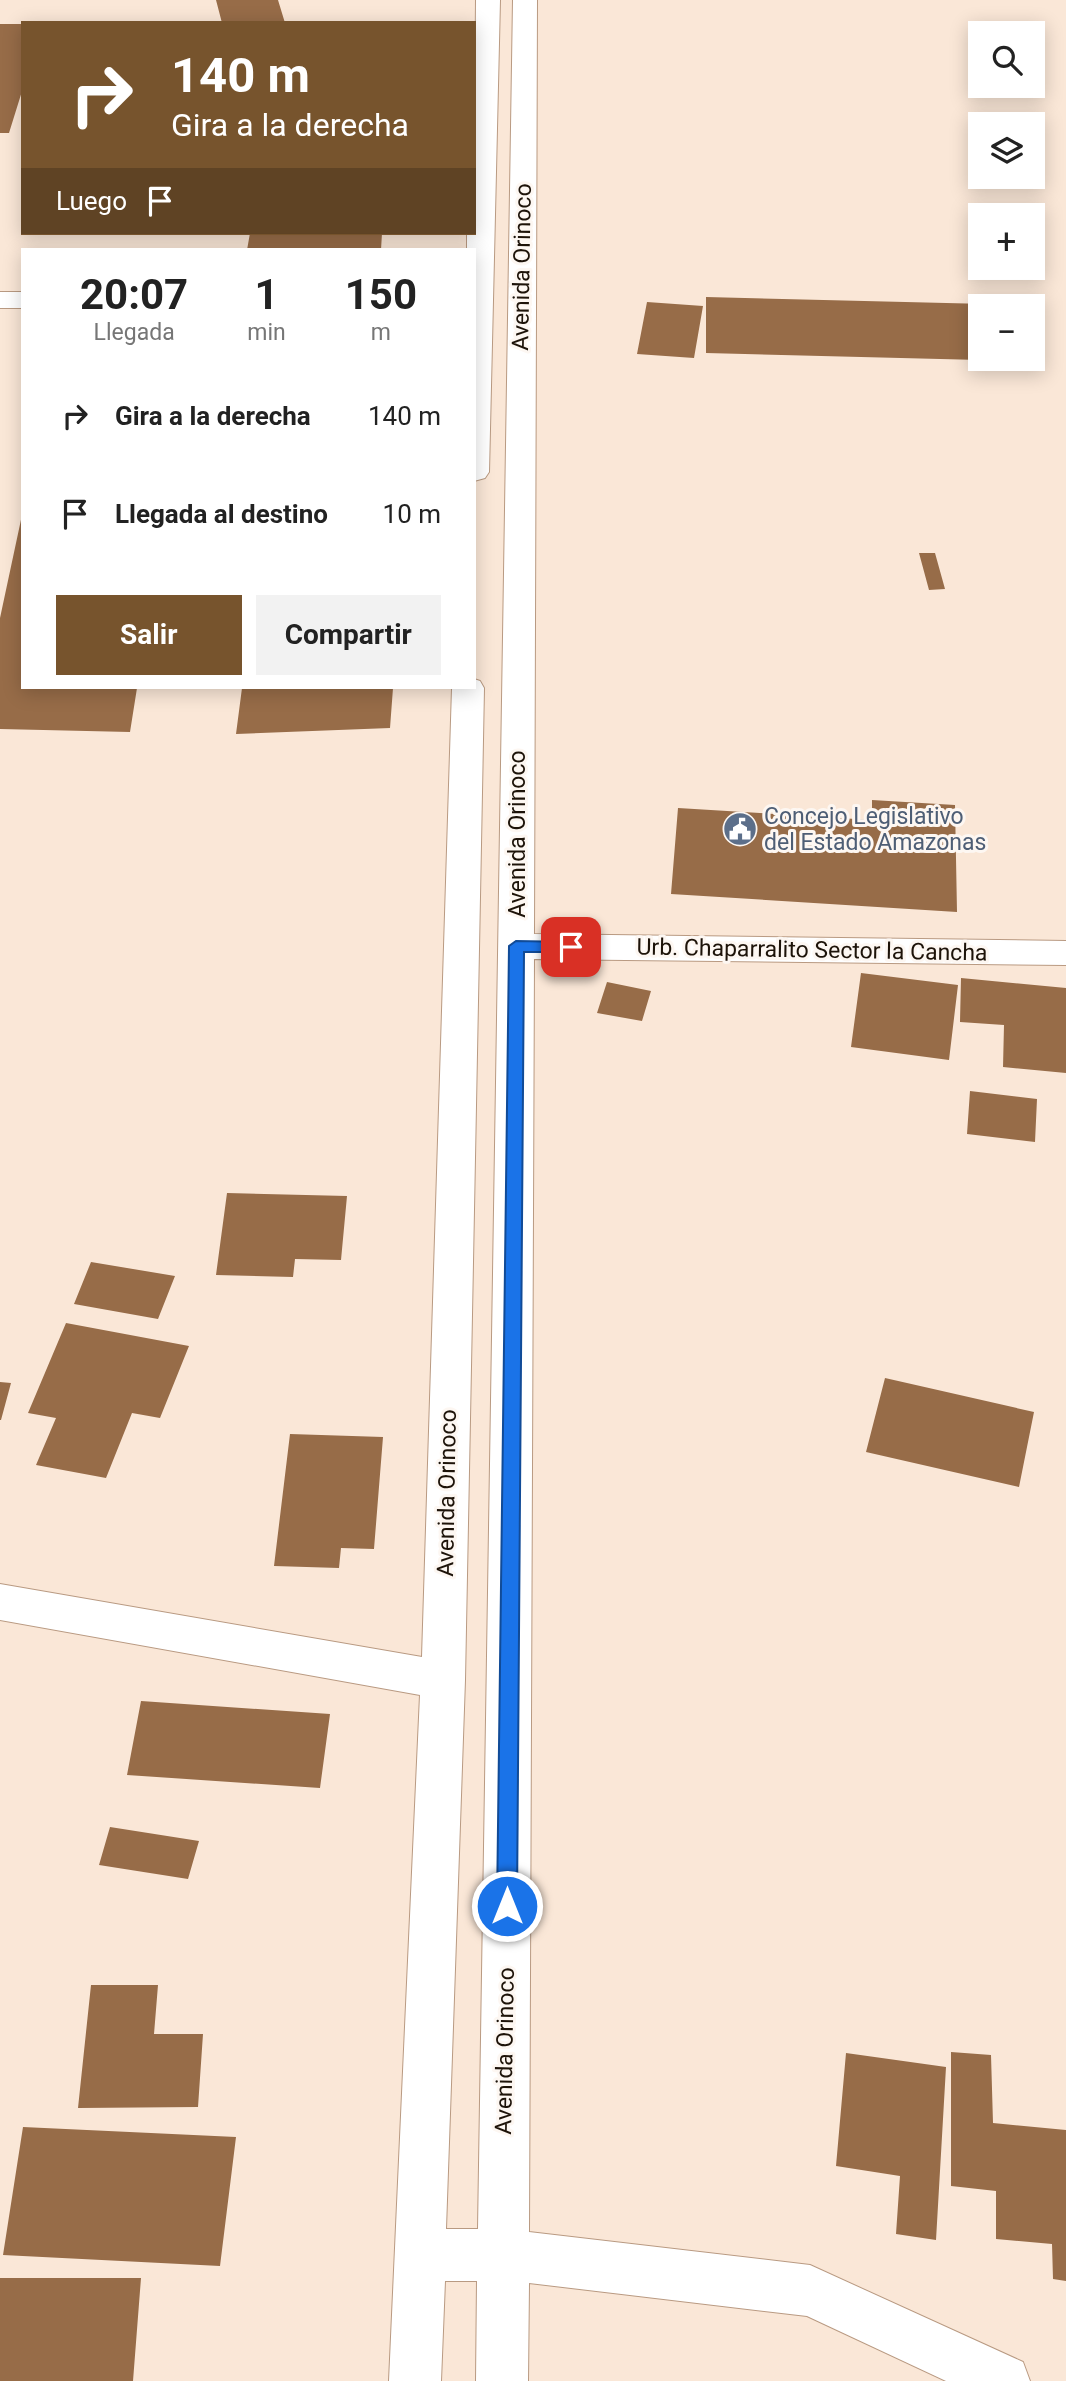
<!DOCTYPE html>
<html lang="es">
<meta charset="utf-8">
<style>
:root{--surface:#fff;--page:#f2f2f2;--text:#222;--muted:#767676;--accent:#77542d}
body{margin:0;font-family:Roboto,sans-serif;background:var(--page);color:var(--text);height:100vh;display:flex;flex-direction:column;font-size:26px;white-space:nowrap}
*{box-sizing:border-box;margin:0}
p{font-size:23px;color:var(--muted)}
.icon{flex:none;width:38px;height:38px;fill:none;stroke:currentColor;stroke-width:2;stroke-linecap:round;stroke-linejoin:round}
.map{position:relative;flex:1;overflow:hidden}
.panel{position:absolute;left:21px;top:248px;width:455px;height:441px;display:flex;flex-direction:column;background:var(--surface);border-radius:0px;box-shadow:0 4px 18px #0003}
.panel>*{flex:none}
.guide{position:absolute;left:21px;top:21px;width:455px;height:214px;border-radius:0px;box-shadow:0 4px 18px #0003;background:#77542d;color:#fff;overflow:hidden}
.buttons{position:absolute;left:968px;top:21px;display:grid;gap:14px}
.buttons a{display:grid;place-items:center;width:77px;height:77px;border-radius:0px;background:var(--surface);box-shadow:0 4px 18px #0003;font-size:35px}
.pin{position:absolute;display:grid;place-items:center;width:60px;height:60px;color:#fff;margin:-30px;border-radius:14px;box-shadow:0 4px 10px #0006}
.me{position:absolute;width:77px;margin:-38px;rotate:0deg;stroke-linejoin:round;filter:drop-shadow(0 0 5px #0008)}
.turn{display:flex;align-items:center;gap:24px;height:147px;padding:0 35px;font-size:32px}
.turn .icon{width:91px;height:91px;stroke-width:2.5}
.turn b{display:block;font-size:49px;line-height:60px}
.then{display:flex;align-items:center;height:66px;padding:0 35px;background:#0003;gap:14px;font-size:26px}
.eta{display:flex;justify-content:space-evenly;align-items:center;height:119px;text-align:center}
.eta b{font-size:42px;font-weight:700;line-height:49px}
.button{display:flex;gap:14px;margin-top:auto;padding:14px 35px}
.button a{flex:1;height:80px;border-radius:0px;background:var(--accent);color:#fff;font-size:28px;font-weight:700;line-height:80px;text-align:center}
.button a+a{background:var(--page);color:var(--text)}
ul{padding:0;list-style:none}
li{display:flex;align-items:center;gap:21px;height:98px;padding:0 35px}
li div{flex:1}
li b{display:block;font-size:26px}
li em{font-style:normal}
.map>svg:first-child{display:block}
.building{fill:#976c48}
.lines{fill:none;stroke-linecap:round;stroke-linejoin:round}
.minor-casing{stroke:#b99a82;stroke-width:2}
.minor{fill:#fff;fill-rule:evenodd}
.route{fill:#1a73e8;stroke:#114b97;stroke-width:2}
.labels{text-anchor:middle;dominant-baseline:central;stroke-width:6;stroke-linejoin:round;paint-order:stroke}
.street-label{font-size:23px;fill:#1d1309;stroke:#fdf7f2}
.service-label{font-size:23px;fill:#4e5e75;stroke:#fdf7f2;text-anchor:start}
</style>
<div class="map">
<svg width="1066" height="2381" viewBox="0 0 1066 2381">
<rect width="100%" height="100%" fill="#fae7d7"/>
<path class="building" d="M216,0H278L285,23H222Z
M0,24H23V88L9,133H0Z
M250,233H382L381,250H247Z
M706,297L987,304V306H980V360L706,353Z
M647,302L703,306L694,358L637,354Z
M22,515L23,688H137L130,732L0,729V618Z
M919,553H935L945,589L929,590Z
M242,688H393L390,728L236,734Z
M872,800L955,805L957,912L671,894L678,808L872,820Z
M861,973L958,985L949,1060L851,1047Z
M961,978L1066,988V1073L1003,1067L1004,1025L960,1022Z
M607,982L651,991L642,1021L597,1013Z
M970,1091L1037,1099L1035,1142L967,1134Z
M227,1193L347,1196L341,1260L295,1259L293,1277L216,1275Z
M91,1262L175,1276L158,1319L74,1304Z
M66,1323L189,1346L160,1418L132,1413L106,1478L36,1465L56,1418L28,1413Z
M885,1378L1034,1412L1019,1487L866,1452Z
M0,1382L11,1383L1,1420H0Z
M290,1434L383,1437L374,1549L341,1548L339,1568L274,1566Z
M141,1701L330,1714L320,1788L127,1775Z
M110,1827L199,1841L188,1879L99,1865Z
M91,1985H158L154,2034H203L198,2107L78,2108Z
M951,2052L991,2055L993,2123L1066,2130V2281L1053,2279L1052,2244L996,2239V2191L951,2186Z
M846,2053L946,2067L936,2240L896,2234L900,2176L836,2166Z
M23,2127L236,2137L220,2266L3,2255Z
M0,2278H141L133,2381H0Z"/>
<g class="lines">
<g class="minor-casing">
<path id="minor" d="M476,0H500L489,472L485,478L474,481V250H467V233H474Z
M513,0H537L534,934L1066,941V965L534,959L529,2232L810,2265L1023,2362L1030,2381H946L807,2316L529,2283L528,2381H476L477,2281H445L441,2381H389L420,1695L0,1620V1584L422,1657L452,688H474V679L480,681L484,688L465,1680L446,2229H478Z
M0,292H23V308H0Z"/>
</g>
<use href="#minor" class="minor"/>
</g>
<path class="route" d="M516,941L571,942L579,947L571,952H524L517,1906L514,1913L507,1915L500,1913L497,1906L509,946Z"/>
<defs>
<g id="civic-disc" transform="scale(1.75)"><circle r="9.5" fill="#5c6f8a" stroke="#fdf7f2"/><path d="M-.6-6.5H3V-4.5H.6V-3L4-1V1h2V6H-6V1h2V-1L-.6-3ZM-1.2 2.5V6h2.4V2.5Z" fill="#fff"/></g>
</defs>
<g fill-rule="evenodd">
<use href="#civic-disc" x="740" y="829"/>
</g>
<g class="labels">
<g class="street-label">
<text transform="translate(522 267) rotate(-89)">Avenida Orinoco</text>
<text transform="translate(517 834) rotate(-90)">Avenida Orinoco</text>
<text transform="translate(812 950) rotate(1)">Urb. Chaparralito Sector la Cancha</text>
<text transform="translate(447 1493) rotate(-89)">Avenida Orinoco</text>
<text transform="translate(505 2051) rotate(-89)">Avenida Orinoco</text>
</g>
<g class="service-label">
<text x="764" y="816">Concejo Legislativo<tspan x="764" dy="26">del Estado Amazonas</tspan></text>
</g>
</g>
</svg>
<div class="buttons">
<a><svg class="icon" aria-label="search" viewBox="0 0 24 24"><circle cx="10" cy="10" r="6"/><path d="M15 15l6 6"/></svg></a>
<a><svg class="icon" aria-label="layers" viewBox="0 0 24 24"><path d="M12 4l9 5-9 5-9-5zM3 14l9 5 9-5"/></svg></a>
<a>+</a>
<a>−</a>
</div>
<div class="pin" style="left:571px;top:947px;background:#d93025"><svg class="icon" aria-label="arrive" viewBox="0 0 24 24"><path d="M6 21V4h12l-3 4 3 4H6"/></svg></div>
<svg class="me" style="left:507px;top:1906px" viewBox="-20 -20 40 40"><circle r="17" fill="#1a73e8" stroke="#fff" stroke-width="3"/><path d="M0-11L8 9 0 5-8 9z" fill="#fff"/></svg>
<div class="guide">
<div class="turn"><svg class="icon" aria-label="right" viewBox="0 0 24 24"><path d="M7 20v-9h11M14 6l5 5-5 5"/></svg><div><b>140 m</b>Gira a la derecha</div></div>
<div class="then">Luego<svg class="icon" aria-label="arrive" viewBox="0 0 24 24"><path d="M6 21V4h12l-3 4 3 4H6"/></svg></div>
</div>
<section class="panel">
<div class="eta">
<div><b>20:07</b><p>Llegada</p></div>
<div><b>1</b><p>min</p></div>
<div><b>150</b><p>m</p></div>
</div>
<ul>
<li><svg class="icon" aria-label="right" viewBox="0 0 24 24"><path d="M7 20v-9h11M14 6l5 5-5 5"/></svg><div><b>Gira a la derecha</b></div><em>140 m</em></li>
<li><svg class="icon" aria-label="arrive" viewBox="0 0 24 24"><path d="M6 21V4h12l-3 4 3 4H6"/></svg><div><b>Llegada al destino</b></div><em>10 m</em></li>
</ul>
<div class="button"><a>Salir</a><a>Compartir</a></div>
</section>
</div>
